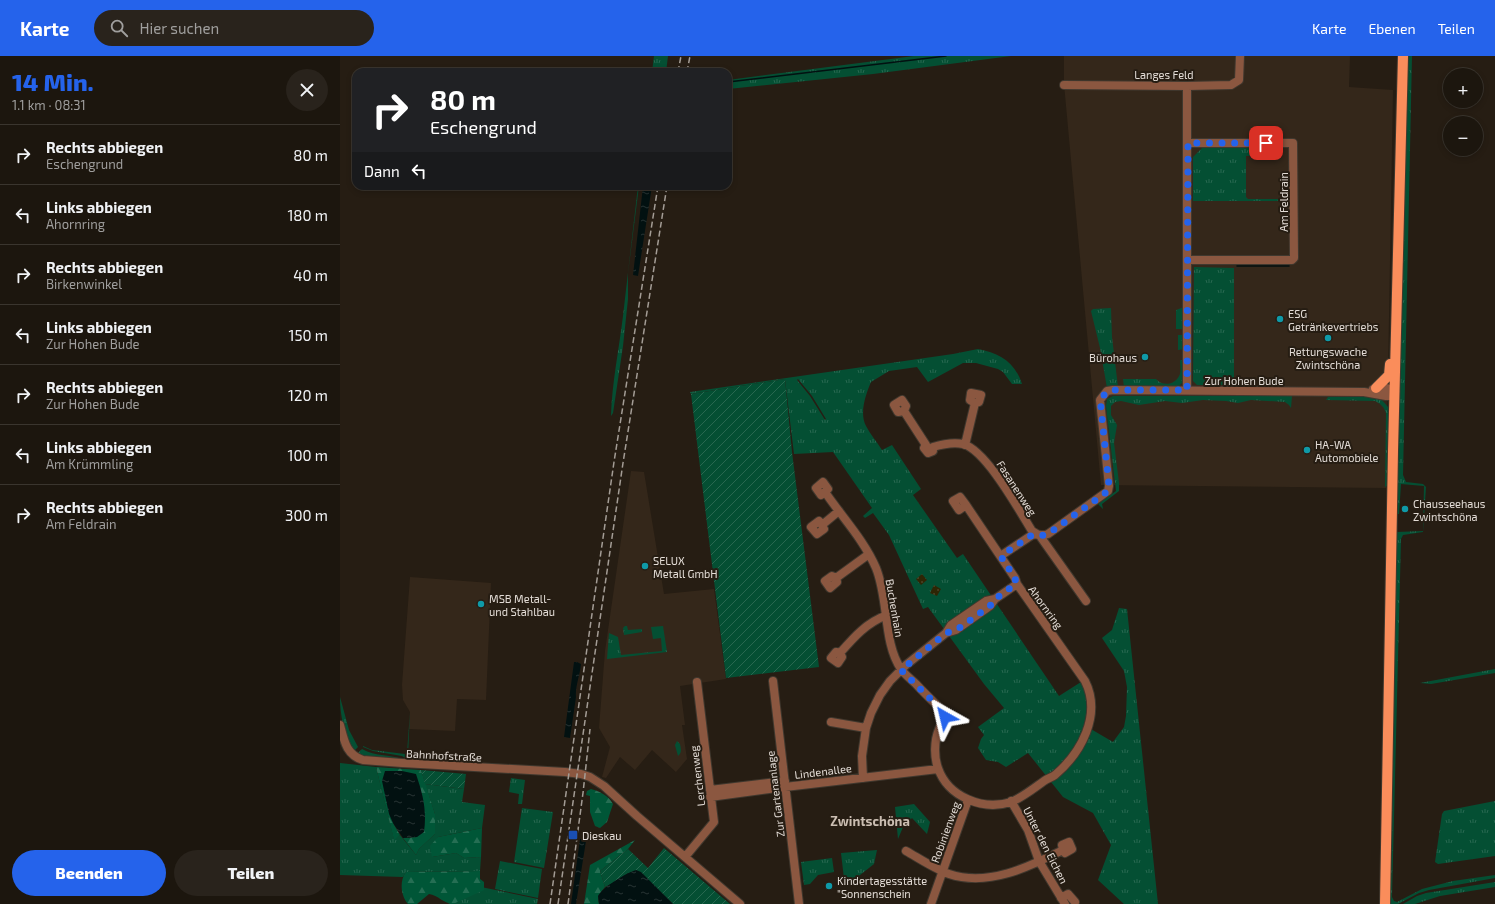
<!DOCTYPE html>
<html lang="de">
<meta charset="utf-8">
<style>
:root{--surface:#1c160e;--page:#29231c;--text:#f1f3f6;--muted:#a09f9e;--line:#3a352e;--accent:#2563eb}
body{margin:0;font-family:"Exo 2",sans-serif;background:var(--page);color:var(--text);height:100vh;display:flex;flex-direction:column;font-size:15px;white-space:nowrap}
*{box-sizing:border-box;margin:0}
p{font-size:13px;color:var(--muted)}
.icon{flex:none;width:22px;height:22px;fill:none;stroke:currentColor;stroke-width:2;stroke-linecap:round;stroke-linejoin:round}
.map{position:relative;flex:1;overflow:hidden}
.sheet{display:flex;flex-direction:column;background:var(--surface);width:340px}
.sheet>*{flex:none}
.top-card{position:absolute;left:12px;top:12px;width:380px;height:122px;border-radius:12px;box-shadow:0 2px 6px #0003,0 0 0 1px var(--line);background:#202124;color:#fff;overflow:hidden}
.tools{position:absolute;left:1103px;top:12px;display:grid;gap:8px}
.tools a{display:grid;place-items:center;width:40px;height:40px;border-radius:50%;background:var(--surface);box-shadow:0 2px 6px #0003,0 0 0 1px var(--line);font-size:20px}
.pin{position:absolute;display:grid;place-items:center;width:34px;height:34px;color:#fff;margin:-17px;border-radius:8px;box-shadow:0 2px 6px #0006}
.me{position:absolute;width:44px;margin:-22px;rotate:323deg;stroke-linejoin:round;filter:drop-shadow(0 0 3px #0008)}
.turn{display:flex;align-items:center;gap:14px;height:84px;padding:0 12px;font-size:18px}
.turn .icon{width:52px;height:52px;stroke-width:2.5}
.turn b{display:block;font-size:28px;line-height:34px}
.then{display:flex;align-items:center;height:38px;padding:0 12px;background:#0003;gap:8px;font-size:15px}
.round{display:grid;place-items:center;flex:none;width:42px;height:42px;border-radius:21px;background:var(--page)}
.summary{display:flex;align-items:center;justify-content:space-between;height:68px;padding:0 12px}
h1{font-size:24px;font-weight:800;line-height:30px;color:var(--accent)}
.button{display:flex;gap:8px;margin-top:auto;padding:8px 12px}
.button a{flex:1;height:46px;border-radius:24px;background:var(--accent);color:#fff;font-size:16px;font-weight:800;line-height:46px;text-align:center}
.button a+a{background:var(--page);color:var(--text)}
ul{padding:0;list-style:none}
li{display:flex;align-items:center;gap:12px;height:60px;padding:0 12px;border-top:1px solid var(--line)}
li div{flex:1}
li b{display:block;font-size:15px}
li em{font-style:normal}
header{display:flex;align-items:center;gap:24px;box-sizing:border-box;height:56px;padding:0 20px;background:var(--accent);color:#fff}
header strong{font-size:19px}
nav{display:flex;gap:22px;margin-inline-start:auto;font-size:14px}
.search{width:280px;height:36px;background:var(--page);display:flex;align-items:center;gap:10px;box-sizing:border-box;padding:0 14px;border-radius:22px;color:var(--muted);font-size:15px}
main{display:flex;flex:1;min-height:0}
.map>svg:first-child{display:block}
.commercial{fill:#34271a}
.grass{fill:url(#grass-tufts);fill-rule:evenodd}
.forest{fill:url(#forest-firs)}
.sand{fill:url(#sand-dots)}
.garden{fill:url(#garden-furrows)}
.water{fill:url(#water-ripples)}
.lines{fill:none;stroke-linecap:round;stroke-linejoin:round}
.stream{stroke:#021111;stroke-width:1.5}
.minor-casing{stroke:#40382e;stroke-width:10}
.major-casing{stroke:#40382e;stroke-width:12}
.minor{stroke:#8b5740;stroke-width:8}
.major{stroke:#fa8d5b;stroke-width:10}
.rail{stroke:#a49d96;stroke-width:1.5;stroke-dasharray:6 3;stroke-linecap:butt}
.route{stroke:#2563eb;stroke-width:7;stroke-dasharray:0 12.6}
.culture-dot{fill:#0f9aa8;stroke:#261d13;stroke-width:1.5}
.transit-dot{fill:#1a4fb4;stroke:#261d13;stroke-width:1.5}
.labels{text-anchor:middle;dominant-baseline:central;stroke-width:4;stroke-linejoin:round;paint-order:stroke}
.street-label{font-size:11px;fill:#e3dcd6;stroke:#261d13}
.poi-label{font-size:11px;fill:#e3dcd6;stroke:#261d13;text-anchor:start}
.quarter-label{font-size:13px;font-weight:bold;fill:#cbbeb2;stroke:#261d13}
</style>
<header>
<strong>Karte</strong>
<div class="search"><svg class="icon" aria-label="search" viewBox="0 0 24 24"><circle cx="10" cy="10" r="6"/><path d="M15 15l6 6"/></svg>Hier suchen</div>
<nav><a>Karte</a><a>Ebenen</a><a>Teilen</a></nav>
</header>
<main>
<section class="sheet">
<div class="summary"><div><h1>14 Min.</h1><p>1.1 km · 08:31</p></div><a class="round"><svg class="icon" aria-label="close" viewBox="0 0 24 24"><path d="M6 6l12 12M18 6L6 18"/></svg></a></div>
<ul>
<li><svg class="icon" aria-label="right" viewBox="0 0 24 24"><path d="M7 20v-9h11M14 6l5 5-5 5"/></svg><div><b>Rechts abbiegen</b><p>Eschengrund</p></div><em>80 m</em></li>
<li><svg class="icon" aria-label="left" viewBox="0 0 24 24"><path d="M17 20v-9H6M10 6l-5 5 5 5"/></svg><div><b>Links abbiegen</b><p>Ahornring</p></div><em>180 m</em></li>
<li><svg class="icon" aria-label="right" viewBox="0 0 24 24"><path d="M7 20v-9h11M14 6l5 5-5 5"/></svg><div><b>Rechts abbiegen</b><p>Birkenwinkel</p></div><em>40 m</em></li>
<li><svg class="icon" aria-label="left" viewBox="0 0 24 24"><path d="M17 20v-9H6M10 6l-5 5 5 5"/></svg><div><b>Links abbiegen</b><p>Zur Hohen Bude</p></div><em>150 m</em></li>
<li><svg class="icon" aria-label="right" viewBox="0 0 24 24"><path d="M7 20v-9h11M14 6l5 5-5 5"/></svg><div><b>Rechts abbiegen</b><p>Zur Hohen Bude</p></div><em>120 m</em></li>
<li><svg class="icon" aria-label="left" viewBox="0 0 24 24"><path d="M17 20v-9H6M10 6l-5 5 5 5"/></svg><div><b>Links abbiegen</b><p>Am Krümmling</p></div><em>100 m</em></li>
<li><svg class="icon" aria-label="right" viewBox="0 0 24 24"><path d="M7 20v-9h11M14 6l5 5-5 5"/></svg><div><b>Rechts abbiegen</b><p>Am Feldrain</p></div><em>300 m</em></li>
</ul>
<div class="button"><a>Beenden</a><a>Teilen</a></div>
</section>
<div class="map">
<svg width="1155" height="848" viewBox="0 0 1155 848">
<defs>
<pattern id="grass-tufts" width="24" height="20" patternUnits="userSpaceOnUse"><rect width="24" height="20" fill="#044f33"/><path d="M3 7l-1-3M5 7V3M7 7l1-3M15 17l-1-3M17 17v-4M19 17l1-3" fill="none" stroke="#286850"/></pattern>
<pattern id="forest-firs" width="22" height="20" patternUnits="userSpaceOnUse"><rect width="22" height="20" fill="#005637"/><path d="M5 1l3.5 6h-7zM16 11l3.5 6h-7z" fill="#256e53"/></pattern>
<pattern id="sand-dots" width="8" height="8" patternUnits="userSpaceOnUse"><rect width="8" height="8" fill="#2e2504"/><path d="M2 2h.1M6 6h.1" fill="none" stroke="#4c4428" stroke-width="1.8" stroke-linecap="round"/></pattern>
<pattern id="garden-furrows" width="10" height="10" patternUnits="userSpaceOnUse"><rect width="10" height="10" fill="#044f33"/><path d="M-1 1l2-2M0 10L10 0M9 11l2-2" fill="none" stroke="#286850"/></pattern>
<pattern id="water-ripples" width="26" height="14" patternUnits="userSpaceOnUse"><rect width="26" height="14" fill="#021111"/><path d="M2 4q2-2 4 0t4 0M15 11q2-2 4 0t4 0" fill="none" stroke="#273333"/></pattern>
</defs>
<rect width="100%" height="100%" fill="#261d13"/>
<path class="commercial" d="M724,0H1010L1009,31L1053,34L1046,432L761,429L724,28Z
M291,415L304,416L324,538L374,533L386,623L340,630L345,669H342L347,703L336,716L312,694L295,714L280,701L266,722L262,721L270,691L259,672L265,595Z
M70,521L151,527L146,644L117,643L115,675L69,673L70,656L63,644L62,629Z"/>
<path class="grass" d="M314,0H328L326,16H312Z
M574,0H671L533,18L388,33V24Z
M1066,0H1072L1063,419L1066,426L1083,428L1086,431L1083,476L1063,479L1061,483L1052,841L1054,845L1057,846L1082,833L1113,825L1155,819V822L1089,834L1079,837L1058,848H1048L1057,476L1083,475L1084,430L1061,428L1059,458H1057Z
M863,91H924V97L922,98V93H911L910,100H906V141L908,143H952V145H853V101Z
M298,130H299L288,217V243L283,290L273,357L271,360C272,327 279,293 283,260C288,217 293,173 298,130Z
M854,211L894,212V329H857L853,325Z
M844,251V273H836V254Z
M771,252L772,281L778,331L767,332L760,292L751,255L753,253Z
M838,279H844V293L838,294Z
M638,293C659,297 675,306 682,328H672L663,316L658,313L636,307H623L588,326L577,311L549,315L531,326C526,338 519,357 526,370C530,378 537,386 542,394L552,389L581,433L573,439L617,502L623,498L719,640L741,626C750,645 748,650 744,669L773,686L784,671L786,660L787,631L784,615L762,582L772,574L779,552L787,553L818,848H784L758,824L771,789L753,757L723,741L688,697L666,711L658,706L646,704L638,692L641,683L644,679L638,671L664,652L644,628L588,551L583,553L549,479L533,457L525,462L523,460L532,452L493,396L454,398L445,323L351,338L350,336L613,298ZM458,323L472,340L486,363L485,364L470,340L457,324Z
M840,304L844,305L843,326L838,331H784L783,323H816C823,331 836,329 840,318C841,313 840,308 840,304Z
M773,340H952L951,352L949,349L945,346L911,344L898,347L886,345L863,344L842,347L825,345L799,349L781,345L775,346L771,350V359L777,369L774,387L779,427V435L762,448L763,453L758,448L776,435L766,350L767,343Z
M988,341H1034L1041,343L1048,351L1050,428L1045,431L1046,357C1044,351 1041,348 1035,345L986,344Z
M285,570H287L288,574L302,573V576L284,579L283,572Z
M323,570L327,596L267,603L269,577L278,581L281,599L322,595L321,582L313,583L311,571Z
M1155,613V617L1091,628L1080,627Z
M0,641L9,674L18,691L15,694H13C4,678 0,659 0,641Z
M70,656L68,699L96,702V704L67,703L62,700L33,695L23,691V690L32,694L65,698L67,697Z
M337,685L340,688C341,693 342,697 338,700L335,689Z
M22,693C35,701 52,698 65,704L22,701L18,697Z
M0,707L36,711L54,783L60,779L76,799L79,793L95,778V758L85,728L124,733L122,746L145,749L142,772L98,781L92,801L116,797L124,802L141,801L140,815L66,816L63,821L0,819Z
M171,722L185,724L182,748H178L179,738L169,736Z
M1155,745V800L1098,808L1095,806L1102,758L1104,755Z
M574,748L590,766L587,778L572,762L563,771L558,783L555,751Z
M182,752L213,756L204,812L174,806Z
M537,794L534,808L505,831L501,797Z
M492,802L494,816L478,819L470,828L464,829L461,806Z
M160,805L202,813L198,842L155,833Z
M1155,826V831L1100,840L1075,848H1063L1077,840L1086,837Z
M141,831L198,843L197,848H108Z"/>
<path class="forest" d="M36,711L81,714L95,758V778L79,793L76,799L63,782L77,781L53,767L60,779L54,784Z
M251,733C259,735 269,740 273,748L267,766L260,772L255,770L250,756V740L246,739L247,735Z
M142,772L141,801L124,802L116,797L92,801L90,790L98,781Z
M295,784L288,793L260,815L265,831C260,837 257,840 259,848H244L250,809Z
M140,815V823L144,826V834L113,848C104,848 98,839 89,838L77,848H68C61,840 59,825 66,816Z"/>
<path class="sand" d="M582,518L587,524L581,529L576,523Z
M594,529L601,533L597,540L590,537Z"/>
<path class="garden" d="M445,323L452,396L479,611L386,622L351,338Z
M81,714L126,718L124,733L85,728Z
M324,792L390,848H333L312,828L288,817L281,823L265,831L260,815L288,793L308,812Z"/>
<path class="water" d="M303,130H312L298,220L293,219Z
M234,606H237L241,608C240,619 235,631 236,641L230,682L224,681Z
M45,715H62L76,718C83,739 87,754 84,776L77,781L63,782L53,767L49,758L42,725Z
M240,783H244L246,785L236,848H231Z
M296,814L301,816L333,848H259L258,840C263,831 286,817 296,814Z"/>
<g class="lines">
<path class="stream" d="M388,26L606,0
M897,210H949"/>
<g class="minor-casing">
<path id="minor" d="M724,29L847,30L891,29L899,24L900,0
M848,204H952L954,202L953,87H848
M1033,333C1042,330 1048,331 1055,336
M847,334V30
M564,355L558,356L554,349L562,344L566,350L564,355L586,389L584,392L588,397L593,395V391C603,388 613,386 623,388C646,394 679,454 692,475L700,480L746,545
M625,389L635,347L639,346L641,339L631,337L630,344L635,347
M485,436L481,439L476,432L483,426L488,433L485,436C502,461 524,484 536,512C549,544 543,587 561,613C565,619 571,623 576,628C585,638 595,647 604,656C605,663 601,667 599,673C594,685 594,701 598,712C608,741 643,755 671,746C683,741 694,732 704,725C708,722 711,722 715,719C741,697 762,659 745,625L677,528L675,522L626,449L619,454L613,445L620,441L626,449
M482,469L484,473L477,478L471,471L479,465L482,469L499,455
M662,502V499L692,479C697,477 702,481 708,478L768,435L769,430L760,344L767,335L773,334L1024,336L1046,340H1055
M496,522L497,526L490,532L485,525L492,520L496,522L529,498
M606,577L616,574L650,550L655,543
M500,597L502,601L498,607L491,602L496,596L500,597C514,581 526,567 547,559
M433,625L459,848
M491,666L526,672
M0,669C4,684 6,699 23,704L62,707L225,716L241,718L250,721L264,730L297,760L400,848
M523,722L522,700L526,672L531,657L540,639L550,625L566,609L606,577L611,569L646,545L655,543L677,528
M370,734L445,725
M370,741L445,731L598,713
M671,745L688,774L699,805L725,848
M566,795C580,803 595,813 609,818C648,831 689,811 723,794L725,797L732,793L729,786L722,789L723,794
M345,801L374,766L357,626
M721,842L728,838L735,846
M591,848L628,744"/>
</g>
<g class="major-casing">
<path id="major" d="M1036,332L1049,319L1050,308
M1045,848L1053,395L1063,0"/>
</g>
<use href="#minor" class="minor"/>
<use href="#major" class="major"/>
<path class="rail" d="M338,16L341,0
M347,16L350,0
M210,848L274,406L318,130
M218,848L283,407L327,130
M228,848L243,737L250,673"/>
</g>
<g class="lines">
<path class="route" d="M605,661L604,656L561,614L606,577L616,574L622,570L650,550L655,543L676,528L675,522L662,502V499L692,479C697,477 702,481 708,478L768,435L769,430L761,352C760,342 764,336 773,334H847L848,87H926"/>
</g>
<g class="culture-dot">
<circle cx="940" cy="263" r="4"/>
<circle cx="988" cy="282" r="4"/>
<circle cx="805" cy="301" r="4"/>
<circle cx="967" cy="394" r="4"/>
<circle cx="1065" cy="453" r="4"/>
<circle cx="305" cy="510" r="4"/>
<circle cx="141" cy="548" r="4"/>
<circle cx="489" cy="830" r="4"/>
</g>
<rect class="transit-dot" x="228" y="774" width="10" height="10" rx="2"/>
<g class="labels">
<g class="street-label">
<text x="824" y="18">Langes Feld</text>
<text transform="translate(943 146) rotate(-90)">Am Feldrain</text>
<text x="904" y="324">Zur Hohen Bude</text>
<text transform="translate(677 432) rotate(57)">Fasanenweg</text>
<text transform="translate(706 551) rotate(54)">Ahornring</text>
<text transform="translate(555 552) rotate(80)">Buchenhain</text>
<text transform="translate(104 699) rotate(3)">Bahnhofstraße</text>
<text transform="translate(483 715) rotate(-7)">Lindenallee</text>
<text transform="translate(357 720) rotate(-97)">Lerchenweg</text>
<text transform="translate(435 738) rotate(-97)">Zur Gartenanlage</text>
<text transform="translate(605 776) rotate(-70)">Robinienweg</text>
<text transform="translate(706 789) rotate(63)">Unter den Eichen</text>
</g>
<g class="poi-label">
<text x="948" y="257">ESG<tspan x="948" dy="13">Getränkevertriebs</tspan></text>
<text x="988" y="295" text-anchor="middle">Rettungswache<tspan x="988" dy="13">Zwintschöna</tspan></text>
<text x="797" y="301" text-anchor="end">Bürohaus</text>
<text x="975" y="388">HA-WA<tspan x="975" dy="13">Automobiele</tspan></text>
<text x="1073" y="447">Chausseehaus<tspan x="1073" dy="13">Zwintschöna</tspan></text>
<text x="313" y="504">SELUX<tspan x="313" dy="13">Metall GmbH</tspan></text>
<text x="149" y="542">MSB Metall-<tspan x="149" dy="13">und Stahlbau</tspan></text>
<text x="242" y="779">Dieskau</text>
<text x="497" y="824">Kindertagesstätte<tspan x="497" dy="13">"Sonnenschein</tspan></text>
</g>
<g class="quarter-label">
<text x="530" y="765">Zwintschöna</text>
</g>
</g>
</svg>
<div class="tools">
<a>+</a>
<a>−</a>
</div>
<div class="pin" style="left:926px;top:87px;background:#d93025"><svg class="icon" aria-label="arrive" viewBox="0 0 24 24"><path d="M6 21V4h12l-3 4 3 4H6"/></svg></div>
<svg class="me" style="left:605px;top:661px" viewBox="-20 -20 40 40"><path d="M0-17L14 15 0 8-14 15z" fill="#2563eb" stroke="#fff" stroke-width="4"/></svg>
<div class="top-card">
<div class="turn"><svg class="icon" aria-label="right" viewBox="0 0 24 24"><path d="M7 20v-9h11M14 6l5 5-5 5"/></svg><div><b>80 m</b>Eschengrund</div></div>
<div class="then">Dann<svg class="icon" aria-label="left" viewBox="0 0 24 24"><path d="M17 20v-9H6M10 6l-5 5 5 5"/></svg></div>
</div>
</div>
</main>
